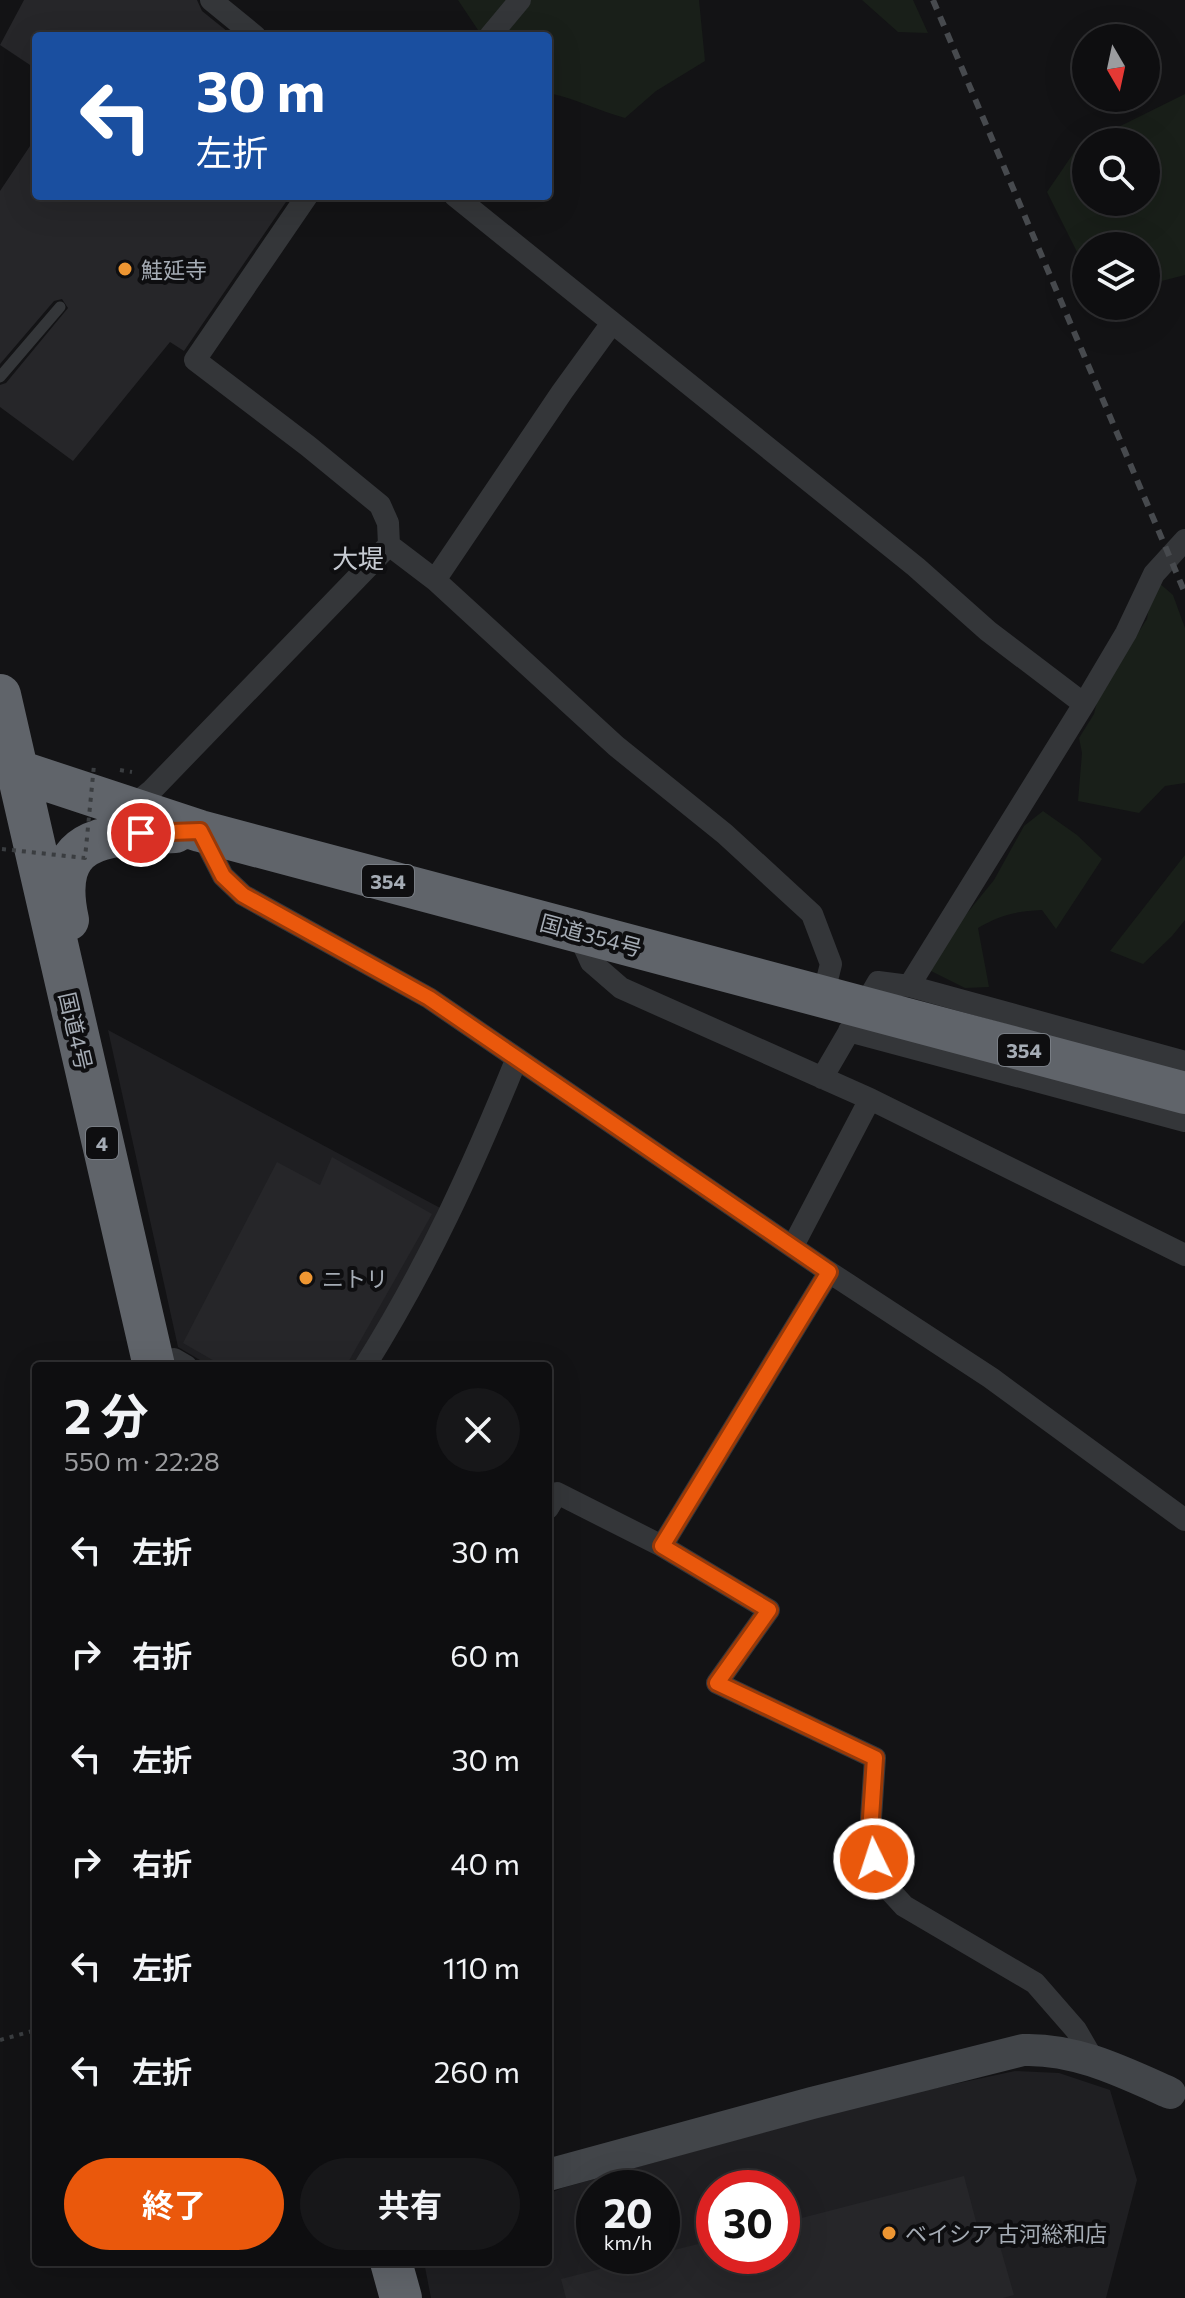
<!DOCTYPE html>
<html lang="ja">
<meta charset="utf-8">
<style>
:root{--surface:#0e0e10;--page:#171719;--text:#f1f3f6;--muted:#9b9c9f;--line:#2e2e30;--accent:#ea580c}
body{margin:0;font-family:Commissioner,"Noto Sans JP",sans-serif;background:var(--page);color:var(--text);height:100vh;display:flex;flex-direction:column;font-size:30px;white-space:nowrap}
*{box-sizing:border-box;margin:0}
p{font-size:26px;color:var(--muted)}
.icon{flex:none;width:44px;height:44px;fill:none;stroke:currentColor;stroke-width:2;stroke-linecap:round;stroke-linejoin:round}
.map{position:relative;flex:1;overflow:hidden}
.side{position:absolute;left:32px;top:1362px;width:520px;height:904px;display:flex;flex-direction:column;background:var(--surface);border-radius:8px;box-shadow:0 8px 32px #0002,0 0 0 2px var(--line)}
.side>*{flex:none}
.top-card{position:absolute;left:32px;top:32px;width:520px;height:168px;border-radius:8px;box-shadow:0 8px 32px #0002,0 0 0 2px var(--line);background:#1a4fa0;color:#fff;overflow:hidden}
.needle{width:52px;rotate:171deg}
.tools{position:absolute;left:1072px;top:24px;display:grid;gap:16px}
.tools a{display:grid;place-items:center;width:88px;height:88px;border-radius:50%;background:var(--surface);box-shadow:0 8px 32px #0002,0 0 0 2px var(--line);font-size:40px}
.speed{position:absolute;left:576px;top:2170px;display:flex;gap:16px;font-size:40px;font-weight:700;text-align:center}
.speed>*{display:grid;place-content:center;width:104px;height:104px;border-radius:50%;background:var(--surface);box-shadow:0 8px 32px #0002,0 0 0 2px var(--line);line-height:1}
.speed small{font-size:20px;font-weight:400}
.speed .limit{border:12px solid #d22;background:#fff;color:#111}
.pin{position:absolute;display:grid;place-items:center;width:68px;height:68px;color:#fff;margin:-34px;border:4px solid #fff;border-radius:50%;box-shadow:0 2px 8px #0007}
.me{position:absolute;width:88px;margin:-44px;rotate:356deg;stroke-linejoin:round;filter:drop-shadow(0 0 6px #0008)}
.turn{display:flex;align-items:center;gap:28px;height:168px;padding:0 32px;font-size:36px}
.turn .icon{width:104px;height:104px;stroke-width:2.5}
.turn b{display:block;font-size:56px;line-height:68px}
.round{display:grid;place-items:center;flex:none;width:84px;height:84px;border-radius:42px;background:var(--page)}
.head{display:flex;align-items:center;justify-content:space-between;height:136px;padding:0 32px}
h1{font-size:48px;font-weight:700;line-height:60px}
.primary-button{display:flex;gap:16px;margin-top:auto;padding:16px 32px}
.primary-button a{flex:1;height:92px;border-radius:48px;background:var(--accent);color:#fff;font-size:32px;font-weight:700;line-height:92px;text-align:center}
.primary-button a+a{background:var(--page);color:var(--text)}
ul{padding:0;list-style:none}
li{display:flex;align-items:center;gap:24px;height:104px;padding:0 32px}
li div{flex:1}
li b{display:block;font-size:30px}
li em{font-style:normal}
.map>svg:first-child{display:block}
.built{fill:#1f1f22;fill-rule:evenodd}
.green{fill:#191f19}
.building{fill:#262629}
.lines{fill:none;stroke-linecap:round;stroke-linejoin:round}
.path{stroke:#3a3d40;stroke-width:4;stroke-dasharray:4 6;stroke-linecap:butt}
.lane{stroke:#343639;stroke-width:11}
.street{stroke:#343639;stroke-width:22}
.secondary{stroke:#424549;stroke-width:32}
.highway{stroke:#60646a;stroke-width:42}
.rail{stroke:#474a4e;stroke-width:6;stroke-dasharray:10 8;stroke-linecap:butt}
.path-bridge{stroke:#3a3d40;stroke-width:4;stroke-dasharray:4 6;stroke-linecap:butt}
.route-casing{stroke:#983908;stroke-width:20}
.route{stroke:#ea580c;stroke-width:14}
.poi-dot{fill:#ee9632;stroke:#0e0e10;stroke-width:3}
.labels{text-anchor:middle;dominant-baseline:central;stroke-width:8;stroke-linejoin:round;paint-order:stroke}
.shield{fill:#0e0e10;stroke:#787d84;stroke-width:2}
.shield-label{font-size:20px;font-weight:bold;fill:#a5acb5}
.poi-label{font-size:22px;fill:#a5acb5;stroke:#0e0e10;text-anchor:start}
.street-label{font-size:22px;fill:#a5acb5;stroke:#0e0e10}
.quarter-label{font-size:26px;fill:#c6cad1;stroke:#0e0e10}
</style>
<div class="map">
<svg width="1185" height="2298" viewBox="0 0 1185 2298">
<rect width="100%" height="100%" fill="#131315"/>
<path class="built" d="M108,1030L444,1210L354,1366H210L178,1347Z
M1015,2071L1059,2073L1110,2090L1137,2180L1106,2298H431L424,2262H548V2194L562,2188L880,2100ZM594,2188H662V2256H594ZM714,2188H782V2256H714Z"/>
<path class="green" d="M458,0H699L705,61L656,91L625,118C598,111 575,98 548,93V36H482Z
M862,0H913L928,33L898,32Z
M1185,94V275L1146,285V246H1086V270L1047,192L1077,148L1086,143V202H1146V142H1088Z
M1158,582L1173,595L1185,628V783L1165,786L1139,813L1078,801L1082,753L1079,738L1094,714L1099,693L1147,619L1150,600Z
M1043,811L1077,835L1102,859L1056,929L1042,910C1017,911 1000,915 978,928L989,987L965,988L929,970L951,933L994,880L1024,826Z
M1185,855V920L1172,936L1143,964L1110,951Z"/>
<path class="building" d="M24,0H197L202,11L233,36H36V69L0,45Z
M36,137V196H290L184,351L170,342L73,461L0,407V385L6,383L68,308L62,299L54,301L0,364V191Z
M332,1157L432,1214L346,1366H223L183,1343L277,1162L320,1185Z
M964,2176L977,2225L993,2222L1014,2295L1003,2298H566L561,2279L651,2256H662V2253L714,2240V2256H782V2223Z"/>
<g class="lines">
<path class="path" d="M120,770L132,772
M0,2040L36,2030"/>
<path class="lane" d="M0,377L60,307"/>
<path class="street" d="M211,0L255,36
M490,36L520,0
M455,196L916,567L988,631L1084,704
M389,545L435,580L616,746L725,834L812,914L831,964L823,996
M435,580L562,392L612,323
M130,808L152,790L389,545L388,523L380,505L308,446L195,360L307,196
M200,831L223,876L243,895L429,998L829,1272L991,1378L1185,1520
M577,931L591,962L621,988L870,1099L1185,1255
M909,986L1185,1062
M849,1031L1185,1121
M822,1078L878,982L909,986L1084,704L1126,633L1154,574L1185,540
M793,1246L870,1099
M153,1363L174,1359L186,1366
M365,1366C428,1265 472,1169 517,1058
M548,1508L557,1493L662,1546L769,1610L717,1683L875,1758L871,1818L874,1859L883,1883L904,1906L1035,1983L1076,2030L1094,2061
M662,1546L829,1272"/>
<path class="secondary" d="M548,2175L812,2103L1023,2050C1075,2048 1123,2072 1170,2093"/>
<path class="highway" d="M0,695L154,1366
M0,765L200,831L1185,1093
M68,920C49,832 109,835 175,832
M391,2262L401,2298"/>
<path class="rail" d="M933,0L1185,593"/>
<path class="path-bridge" d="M2,849L85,858L94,765"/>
</g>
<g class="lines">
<g class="route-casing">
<path id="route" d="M141,833L200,831L223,876L243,895L429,998L829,1272L662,1546L769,1610L717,1683L875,1758L871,1818L874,1859"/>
</g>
<use href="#route" class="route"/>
</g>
<g class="poi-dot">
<circle cx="125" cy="269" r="8"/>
<circle cx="306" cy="1278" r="8"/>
<circle cx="889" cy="2233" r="8"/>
</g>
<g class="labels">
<g class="shield">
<rect x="362" y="865" width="52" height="32" rx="6"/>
<rect x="998" y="1034" width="52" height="32" rx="6"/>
<rect x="86" y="1127" width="32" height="32" rx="6"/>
</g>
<g class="shield-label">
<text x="388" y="881">354</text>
<text x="1024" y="1050">354</text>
<text x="102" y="1143">4</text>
</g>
<g class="poi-label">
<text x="141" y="269">鮭延寺</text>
<text x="322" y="1278">ニトリ</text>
<text x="905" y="2233">ベイシア 古河総和店</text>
</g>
<g class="street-label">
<text transform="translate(591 935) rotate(15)">国道354号</text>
<text transform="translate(76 1031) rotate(77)">国道4号</text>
</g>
<g class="quarter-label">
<text x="358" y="557">大堤</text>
</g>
</g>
</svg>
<div class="tools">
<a><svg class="needle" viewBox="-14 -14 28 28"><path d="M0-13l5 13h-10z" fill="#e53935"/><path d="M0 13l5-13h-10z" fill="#9b9c9f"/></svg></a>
<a><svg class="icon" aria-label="search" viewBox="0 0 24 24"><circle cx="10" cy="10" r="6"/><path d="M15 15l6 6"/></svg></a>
<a><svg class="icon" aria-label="layers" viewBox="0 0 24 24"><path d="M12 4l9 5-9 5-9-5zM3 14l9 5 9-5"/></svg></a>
</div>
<div class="speed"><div>20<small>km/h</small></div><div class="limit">30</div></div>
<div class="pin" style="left:141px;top:833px;background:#d93025"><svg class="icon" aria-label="arrive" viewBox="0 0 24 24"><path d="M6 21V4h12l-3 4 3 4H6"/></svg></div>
<svg class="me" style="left:874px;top:1859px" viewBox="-20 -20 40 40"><circle r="17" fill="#ea580c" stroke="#fff" stroke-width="3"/><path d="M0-11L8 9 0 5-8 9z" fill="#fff"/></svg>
<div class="top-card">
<div class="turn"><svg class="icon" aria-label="left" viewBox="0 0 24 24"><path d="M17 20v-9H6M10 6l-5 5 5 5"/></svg><div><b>30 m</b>左折</div></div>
</div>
<section class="side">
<div class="head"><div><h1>2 分</h1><p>550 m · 22:28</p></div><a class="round"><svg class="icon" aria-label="close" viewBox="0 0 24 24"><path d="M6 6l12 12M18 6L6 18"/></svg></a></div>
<ul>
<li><svg class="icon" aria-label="left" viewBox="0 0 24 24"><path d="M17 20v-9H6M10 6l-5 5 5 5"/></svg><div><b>左折</b></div><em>30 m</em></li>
<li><svg class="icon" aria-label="right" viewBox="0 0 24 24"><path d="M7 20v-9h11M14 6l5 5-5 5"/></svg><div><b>右折</b></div><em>60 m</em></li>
<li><svg class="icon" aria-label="left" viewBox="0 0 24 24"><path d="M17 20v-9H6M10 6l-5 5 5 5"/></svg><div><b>左折</b></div><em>30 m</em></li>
<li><svg class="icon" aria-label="right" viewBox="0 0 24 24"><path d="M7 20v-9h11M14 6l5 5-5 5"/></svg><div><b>右折</b></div><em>40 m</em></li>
<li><svg class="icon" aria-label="left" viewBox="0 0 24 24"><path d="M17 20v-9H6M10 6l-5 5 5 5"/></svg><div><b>左折</b></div><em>110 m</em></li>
<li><svg class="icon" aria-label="left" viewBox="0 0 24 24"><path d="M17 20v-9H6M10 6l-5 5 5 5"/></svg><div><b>左折</b></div><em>260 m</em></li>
</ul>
<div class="primary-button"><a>終了</a><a>共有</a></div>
</section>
</div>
